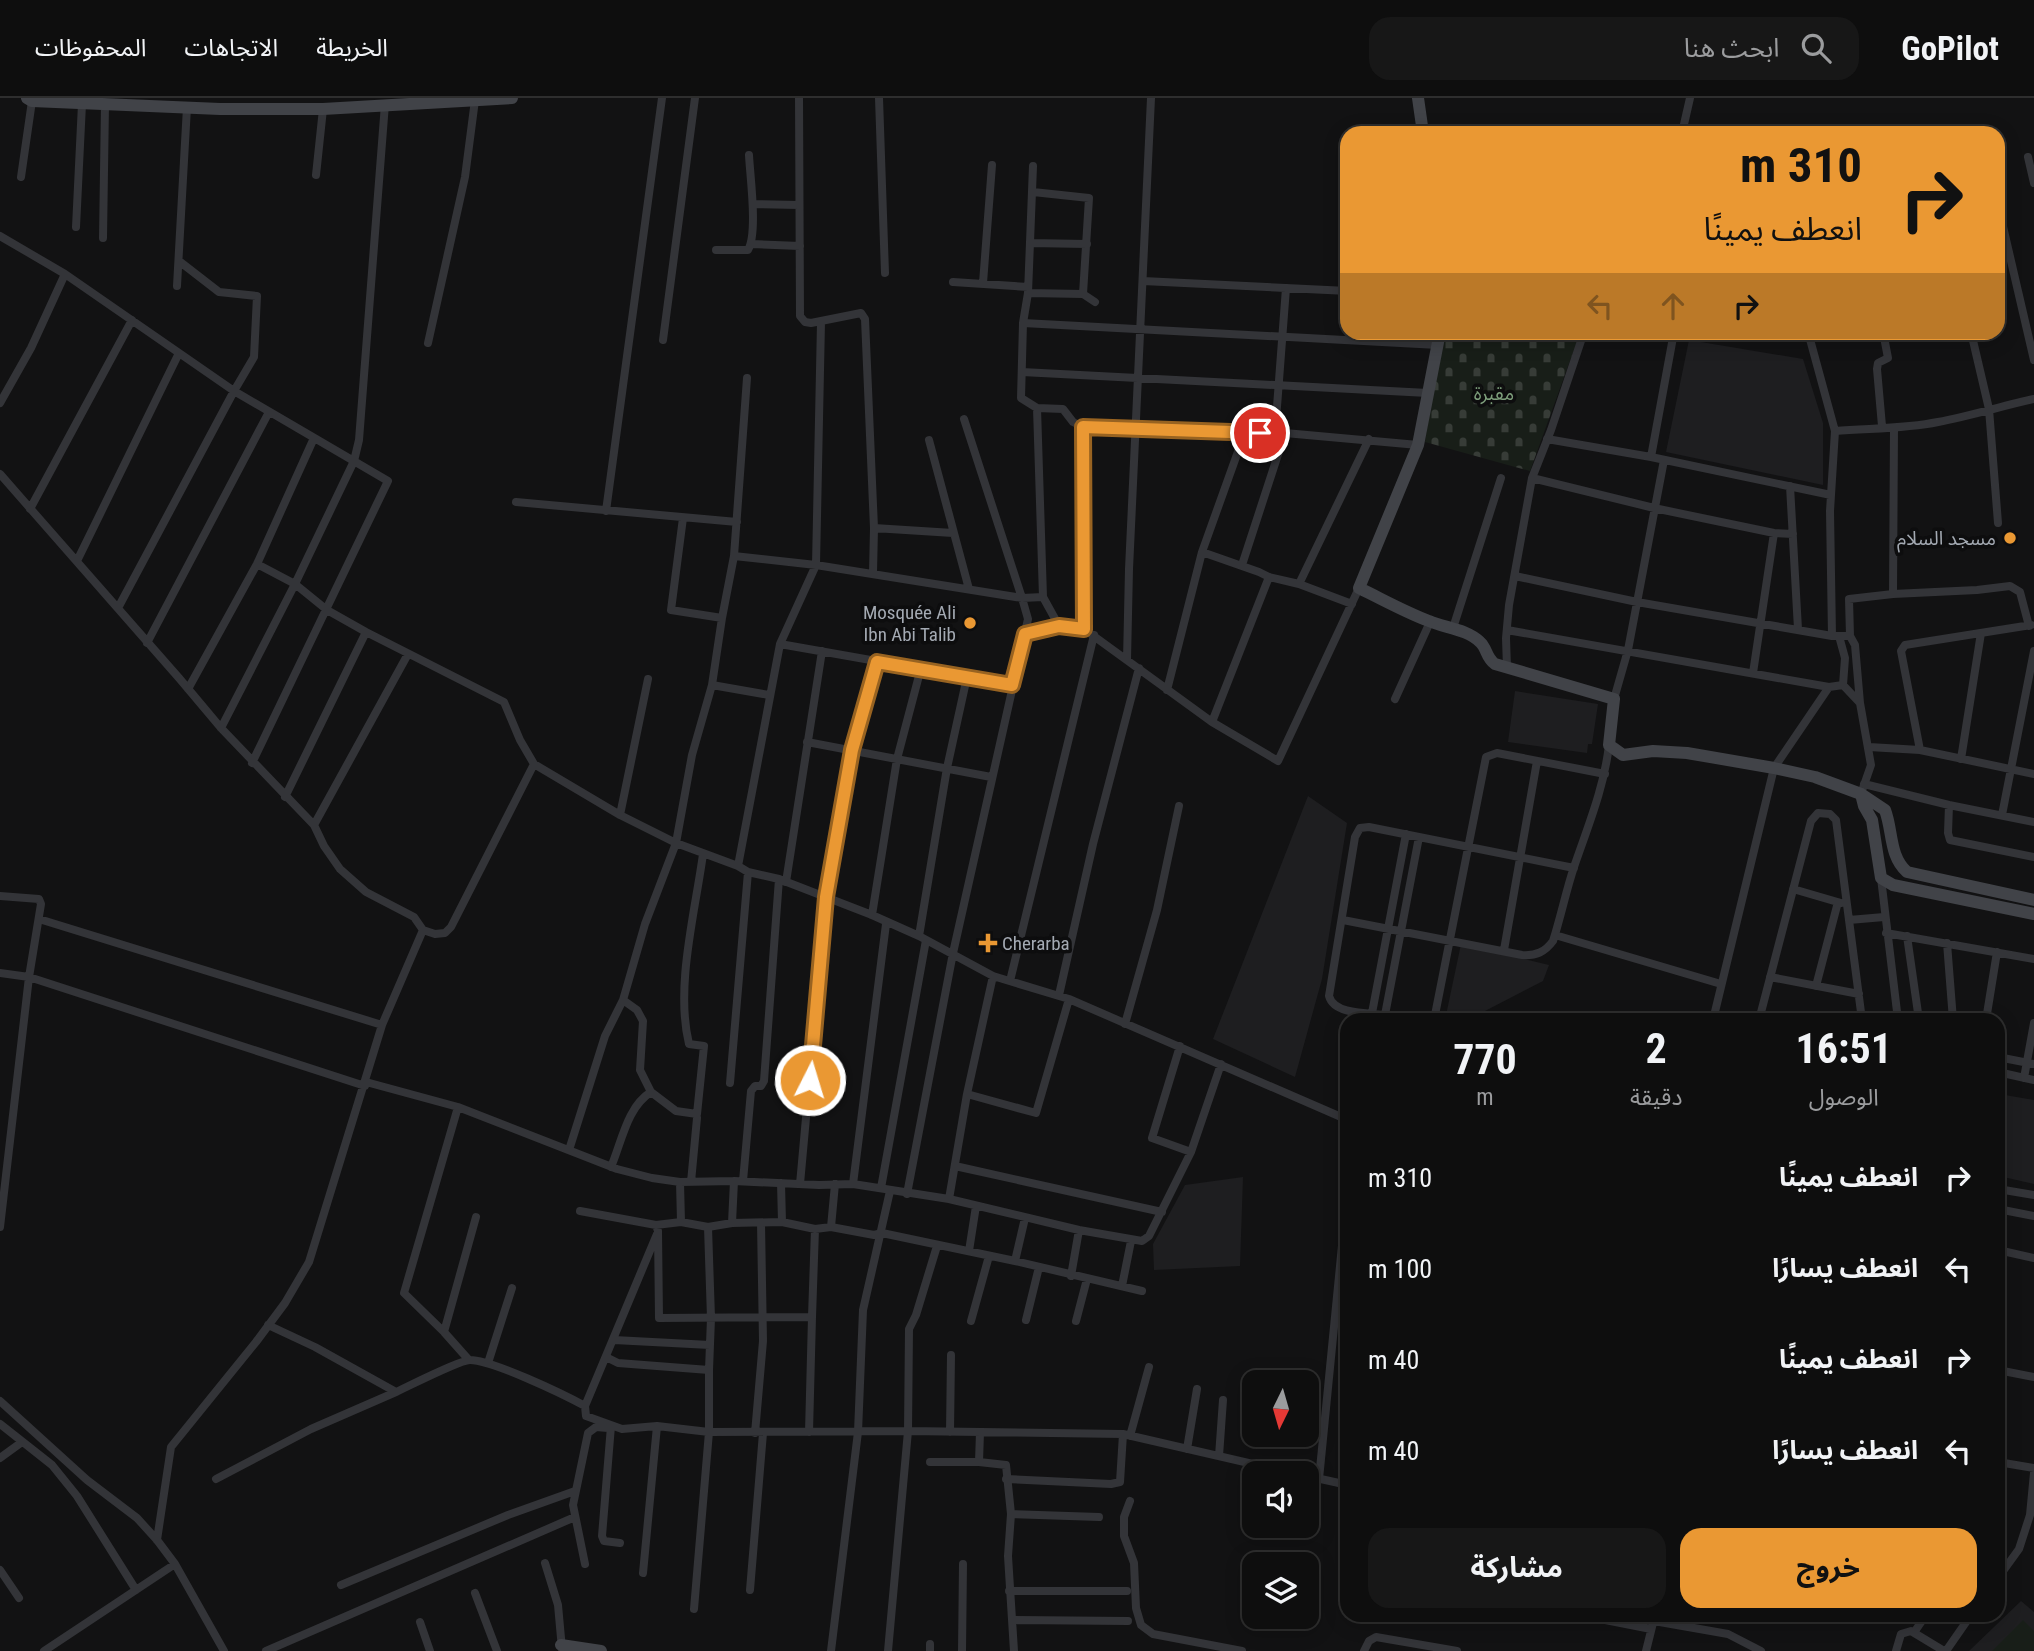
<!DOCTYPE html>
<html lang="ar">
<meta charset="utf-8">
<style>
:root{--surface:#0e0e0e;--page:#171717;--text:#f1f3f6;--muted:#9b9c9e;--line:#2e2e2e;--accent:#ea9833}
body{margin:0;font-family:"Roboto Condensed","Noto Sans Arabic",sans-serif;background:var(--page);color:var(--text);direction:rtl;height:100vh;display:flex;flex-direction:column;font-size:26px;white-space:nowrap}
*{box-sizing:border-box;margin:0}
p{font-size:23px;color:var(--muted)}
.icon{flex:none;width:38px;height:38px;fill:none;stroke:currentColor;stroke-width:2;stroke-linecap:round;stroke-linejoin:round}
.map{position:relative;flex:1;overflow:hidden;direction:ltr}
.details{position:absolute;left:1340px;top:915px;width:665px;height:609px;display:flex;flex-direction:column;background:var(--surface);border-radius:21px;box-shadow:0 4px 18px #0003,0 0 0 2px var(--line);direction:rtl}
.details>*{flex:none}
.guide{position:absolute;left:1340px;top:28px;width:665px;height:214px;border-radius:21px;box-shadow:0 4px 18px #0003,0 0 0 2px var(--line);direction:rtl;background:#ea9833;color:#111;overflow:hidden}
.needle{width:46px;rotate:185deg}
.controls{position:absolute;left:1242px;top:1272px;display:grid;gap:14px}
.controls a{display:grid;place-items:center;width:77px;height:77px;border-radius:14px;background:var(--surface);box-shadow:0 4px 18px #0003,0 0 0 2px var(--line);font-size:35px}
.pin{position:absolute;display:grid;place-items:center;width:60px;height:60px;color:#fff;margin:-30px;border:4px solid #fff;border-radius:50%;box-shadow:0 2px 7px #0007}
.me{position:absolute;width:77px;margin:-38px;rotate:5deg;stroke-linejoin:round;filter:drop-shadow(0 0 5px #0008)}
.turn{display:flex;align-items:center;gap:24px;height:147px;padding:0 28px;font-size:32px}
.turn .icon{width:91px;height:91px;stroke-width:2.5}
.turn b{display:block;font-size:49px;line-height:60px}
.lanes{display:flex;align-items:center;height:66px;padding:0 28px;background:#0003;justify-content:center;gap:35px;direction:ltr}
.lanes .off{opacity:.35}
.eta{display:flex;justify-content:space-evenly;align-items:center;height:119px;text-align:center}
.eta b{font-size:42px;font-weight:700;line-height:49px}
.action{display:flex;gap:14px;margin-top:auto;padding:14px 28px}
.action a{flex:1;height:80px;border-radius:21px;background:var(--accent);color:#111;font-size:28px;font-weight:700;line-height:80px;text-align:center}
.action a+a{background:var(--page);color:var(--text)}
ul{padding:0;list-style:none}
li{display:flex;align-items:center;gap:21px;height:91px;padding:0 28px}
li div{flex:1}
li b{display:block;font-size:26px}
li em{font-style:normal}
header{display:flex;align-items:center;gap:42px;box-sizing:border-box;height:98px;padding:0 35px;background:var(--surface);border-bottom:2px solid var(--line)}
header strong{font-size:33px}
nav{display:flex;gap:38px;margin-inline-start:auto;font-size:24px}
.search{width:490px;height:63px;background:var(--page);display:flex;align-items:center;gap:18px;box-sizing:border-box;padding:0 24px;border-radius:21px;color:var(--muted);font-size:26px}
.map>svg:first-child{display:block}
.built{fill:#1e1e20}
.cemetery{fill:url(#cemetery-stones)}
.garden{fill:#181e18}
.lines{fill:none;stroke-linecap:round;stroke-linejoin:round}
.street{stroke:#333438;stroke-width:8}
.secondary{stroke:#414348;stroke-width:12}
.route-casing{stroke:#986321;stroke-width:18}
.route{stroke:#ea9833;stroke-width:12}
.poi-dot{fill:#ea9833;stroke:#0d0d0e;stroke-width:2.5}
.labels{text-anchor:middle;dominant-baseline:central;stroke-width:7;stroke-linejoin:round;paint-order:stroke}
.park-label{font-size:19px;fill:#7d9e7b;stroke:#0d0d0e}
.poi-label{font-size:19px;fill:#a4aab3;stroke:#0d0d0e;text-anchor:end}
</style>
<header>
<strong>GoPilot</strong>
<div class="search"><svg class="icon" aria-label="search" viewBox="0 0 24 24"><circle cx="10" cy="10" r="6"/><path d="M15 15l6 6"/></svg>ابحث هنا</div>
<nav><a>الخريطة</a><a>الاتجاهات</a><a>المحفوظات</a></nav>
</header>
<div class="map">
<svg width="2034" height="1553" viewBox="0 0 2034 1553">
<defs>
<pattern id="cemetery-stones" width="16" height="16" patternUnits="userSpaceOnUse" patternTransform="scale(1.75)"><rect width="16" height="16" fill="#181e18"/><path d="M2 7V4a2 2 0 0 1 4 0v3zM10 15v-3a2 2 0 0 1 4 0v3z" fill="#373c37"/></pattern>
</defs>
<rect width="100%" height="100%" fill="#121213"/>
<path class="built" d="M1689,242L1803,261L1823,325V387L1666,354Z
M1515,593L1598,606L1592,646H1588L1587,655L1508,644Z
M1308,698L1347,725L1322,881L1295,979L1213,941Z
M1461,846L1549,867L1543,883L1485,913L1477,922H1445Z
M1999,996L2034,1002V1086L1999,1078Z
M1243,1079L1240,1168L1154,1172L1153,1146L1185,1087Z
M2021,1503L2034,1514V1553H1969Z"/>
<path class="cemetery" d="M1442,235H1580L1530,373L1425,344Z"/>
<path class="garden" d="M2023,1522L2034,1533V1553H1992Z"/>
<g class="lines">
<path class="street" d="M799,0L800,218L805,224L811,225L861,215L865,221L874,430L873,475
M879,0L885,175
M1682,35L1690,0
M2028,59L2034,85
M1033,68L1028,195L1023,225L1021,300L1037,310L1063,311L1073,324L1083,329
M316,77L323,11
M21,79L32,3
M1033,94L1089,100L1083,196
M753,106L799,107
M1998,107L2034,262
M76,129L82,6
M0,138L65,176L234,293L388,383L252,665
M103,140L105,6
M1030,145L1087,146
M752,146L800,148
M716,152H748C758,135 750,78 749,57
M1143,183L1348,193
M953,184L1028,189
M983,185L992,67
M177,188L187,9
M1028,195L1083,196L1095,204
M1023,225L1438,247
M1808,234L1835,333L1830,413L1832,538
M1971,234L1989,311L1998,425
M663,242L695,0
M428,245L465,79L475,2
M1022,274L1428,295
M0,305L31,250L65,176
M1037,310L1043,499L1059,528
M964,321L1022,500L1043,499
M1882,328L1877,271L1878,265L1888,260L1883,234
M1835,333C1870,330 1904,331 1938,324C1970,318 2002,308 2034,301
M1275,335L1286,190
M1547,341L1651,359L1831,397
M929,342L969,491
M1651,359L1674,234
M0,376L179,580L221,630L314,727L324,748L340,771L366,794L414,819L423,832L435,836L445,835L451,829L534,666
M1532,380L1654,410L1774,435L1793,436
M1790,388L1798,531
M516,404L737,424
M30,411L132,222
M606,413L662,0
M683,420L671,512L722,520L734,458L747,280
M874,430L953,435
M1202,454L1259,474L1269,479L1299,486L1352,506
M734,458L816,467L1022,500L1028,521L953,855L907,1096
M77,463L179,255
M257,466L295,486L327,512L366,534L504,604L520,642L534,666L620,717L676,745L738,768L748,774L779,781L872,817L919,838L993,878L1069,901L1348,1022
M1242,467L1285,335
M1515,478L1637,504L1832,538H1850
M1299,486L1369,341
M1893,496L1894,330
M118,510L234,293L254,259L257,198L219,194L179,163
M1453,530L1501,380
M1084,531L1212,624L1278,663L1359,490
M1507,532L1829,589
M1025,536L1059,528L1084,531L1083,329L1285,335L1418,347
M147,545L269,314
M780,546L1012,587
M1127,562L1129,471L1151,0
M1507,570L1506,540L1509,507L1532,380L1551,332L1584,234
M1753,575L1774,435
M712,587L769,597
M1843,587L1860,605L1871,667L1863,690
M188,591L257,466L314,340
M1167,592L1202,454L1245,334
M1395,601L1430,524
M1614,601L1628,552L1664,362
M1860,605L1855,547L1850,538L1849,501L1893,496L1977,492L2010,488L2020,494L2029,528
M1212,624L1269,479
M221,630L295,486L354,363L359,342L385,6
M807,644L991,679
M1869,649L1920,652L2034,676
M1920,652L1901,553L1905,547L2031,527
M1961,661L1981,535
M1864,686L1949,707L2034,724
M285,699L366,534
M1949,707L1948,735L1950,742L2034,759
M620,717L648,581
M2002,717L2034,553
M314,727L408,556
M703,756C695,815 675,889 689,946L704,948L697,1016L676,1013L651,994L640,972L643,923L637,912L623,902L645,826L676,745L692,657L712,587L722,520
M738,768L780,546L816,467L821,224
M1881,780L1898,922
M786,784L822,553
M1793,791L1841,805
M0,798L39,801L41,806L29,879L0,1129
M872,817L897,661L921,570
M39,821L382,927
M1343,822L1522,857C1536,858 1545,854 1553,843C1561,818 1566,793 1574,769C1588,728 1604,690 1609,647
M1849,822L1884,819
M1886,835L2034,861
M1555,837L1721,886
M919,838L947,670L967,579
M1907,838L1919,922
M1947,845L1953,922
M1504,852L1537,663
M0,875L29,879L365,988
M1770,879L1859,896
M1010,883L1094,537
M1816,888L1838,804
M1059,897L1093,746L1139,570
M1372,915L1406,736
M1385,917C1369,915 1334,917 1329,898L1355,739L1360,730L1369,729L1574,770
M1384,922L1419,739
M1434,922L1486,659L1497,655L1605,676
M1713,922L1774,670L1829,589L1843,587L1845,560L1839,538
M1759,922L1811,723L1818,715L1830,716L1836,722L1862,922
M1986,922L1997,854
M1125,926L1157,812L1179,708
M1180,948L1152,1040L1191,1054
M1998,959L2034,966
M1998,974L2034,982
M2024,980L2034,925
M366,984L458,1009L617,1071L652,1080L680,1084L734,1083L819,1087L853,1086L949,1101L1079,1132L1142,1143L1149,1138L1191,1054L1221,966
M730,985L748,774
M967,996L1036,1015L1069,901
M569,1052L605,938L623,902
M955,1068L1162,1114
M611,1069C622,1043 627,1009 651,994
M743,1083L751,993L755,988H761L764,983L779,781
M680,1084L681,1124
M691,1084L697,1020
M781,1085L782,1124
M800,1086L826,799L852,652L877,564
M853,1086L886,826
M881,1090L926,842
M1998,1091L2034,1097
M949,1101L967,996L993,878
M1998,1111L2034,1118
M580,1113L656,1127L681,1124L708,1129L732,1125L782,1124L815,1131L831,1129L874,1137L882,1135L1015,1163L1142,1193
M732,1125L734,1083
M656,1127L658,1133L659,1220L812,1219L815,1131
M831,1129L835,1086
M1998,1152L2034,1160
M969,1153L976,1108
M1015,1163L1025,1120
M1071,1178L1079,1132
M1122,1188L1131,1143
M1026,1222L1039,1169
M971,1223L989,1158
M1076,1223L1087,1181
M268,1227L315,1249L396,1294C409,1288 460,1262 470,1262C492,1262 563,1296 585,1308L586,1318L622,1331L657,1328L709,1334L908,1333L1123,1336L1296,1376
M444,1234L404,1195L458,1009
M614,1242L710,1247
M606,1259L618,1265L709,1272L711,1220L708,1129
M468,1261L444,1234L476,1119
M488,1265L512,1190
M1998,1272L2034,1279
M0,1303L87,1382L137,1420L157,1442L175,1466L224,1553
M585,1308L657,1136
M0,1326L52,1367L77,1398L136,1492
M611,1328L602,1438L604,1443L620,1445
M809,1334L812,1219
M950,1334L951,1257
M755,1335L763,1243L761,1125
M1130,1338L1149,1269
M1187,1351L1197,1291
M1219,1358L1223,1302
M0,1360L22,1344
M930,1364H979L1006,1367L1011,1416L1008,1458L1014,1553
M979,1364L980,1334
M1998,1364L2034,1370
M1307,1378L1348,1387
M216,1381L311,1331L396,1294
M1006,1381L1111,1386L1120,1384L1123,1336
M1319,1381L1348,1087
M1130,1403L1124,1419V1438L1134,1465L1136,1510L1141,1527L1153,1536L1242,1553
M1011,1416L1099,1419
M157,1442L171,1349L256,1244L285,1205L309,1164L382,927L423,832
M545,1465L558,1507L562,1551
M585,1466L573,1407L588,1335L596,1329L608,1330
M0,1472L19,1500
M643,1475L657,1328
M1998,1480L2019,1451L2030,1417L2034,1375
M341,1487L508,1417L575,1393
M750,1492L763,1335
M1009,1493H1127
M475,1495L497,1553
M694,1511L709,1334V1272
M1580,1517L1651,1531
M1012,1522L1128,1523
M1654,1523L1728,1536L1761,1553
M420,1524L430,1553
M1915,1533L1926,1517
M44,1553L175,1466
M266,1553L575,1419
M831,1553L858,1334L863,1212L890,1093
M888,1553L908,1333L909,1231L916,1217L937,1148
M930,1553V1546
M962,1553L963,1466
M1364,1553L1369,1543L1376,1539L1457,1553
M1646,1553L1655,1517
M1896,1553L1901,1536L1911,1533L1944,1553
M1946,1553L1971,1517"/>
<path class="secondary" d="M27,0L32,3L220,11H323L512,0
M1418,0L1423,35
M1440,234L1418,347L1359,490C1382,501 1405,514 1429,523C1445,530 1467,531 1480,544C1487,550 1486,560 1495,566L1614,601L1609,647L1623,657L1653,653L1687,655L1774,670L1815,679L1861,696L1885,712C1893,733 1889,758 1907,774L2034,802
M1861,696L1864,708L1872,722L1881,780L1893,787L2034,816
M561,1547L601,1553"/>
</g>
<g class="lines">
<g class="route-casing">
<path id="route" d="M810,982L826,799L852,652L877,564L1012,587L1025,536L1059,528L1084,531L1083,329L1260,335"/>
</g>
<use href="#route" class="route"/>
</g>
<g class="poi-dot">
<circle cx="2010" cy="440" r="7"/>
<circle cx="970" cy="525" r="7"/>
<path d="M984.5 834.5h7v7h7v7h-7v7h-7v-7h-7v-7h7z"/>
</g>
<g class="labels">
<g class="park-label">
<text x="1494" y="295">مقبرة</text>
</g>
<g class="poi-label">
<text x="1996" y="440">مسجد السلام</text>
<text x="956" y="514">Mosquée Ali<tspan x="956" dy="22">Ibn Abi Talib</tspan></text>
<text x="1002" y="845" text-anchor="start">Cherarba</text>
</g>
</g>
</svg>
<div class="controls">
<a><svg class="needle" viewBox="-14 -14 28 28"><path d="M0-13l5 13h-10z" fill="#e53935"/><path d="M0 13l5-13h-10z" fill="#9b9c9e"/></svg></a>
<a><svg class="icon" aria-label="sound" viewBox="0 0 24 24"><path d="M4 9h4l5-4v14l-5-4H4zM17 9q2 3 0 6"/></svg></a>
<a><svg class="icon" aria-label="layers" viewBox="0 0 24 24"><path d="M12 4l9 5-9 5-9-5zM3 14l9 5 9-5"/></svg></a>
</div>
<div class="pin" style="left:1260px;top:335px;background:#d93025"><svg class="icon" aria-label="arrive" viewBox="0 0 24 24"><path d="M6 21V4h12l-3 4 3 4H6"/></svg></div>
<svg class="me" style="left:810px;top:982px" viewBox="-20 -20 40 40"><circle r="17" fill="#ea9833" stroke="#fff" stroke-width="3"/><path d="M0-11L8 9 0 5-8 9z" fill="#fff"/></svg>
<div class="guide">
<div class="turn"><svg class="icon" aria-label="right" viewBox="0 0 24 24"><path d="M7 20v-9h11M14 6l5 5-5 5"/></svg><div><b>310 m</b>انعطف يمينًا</div></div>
<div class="lanes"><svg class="icon off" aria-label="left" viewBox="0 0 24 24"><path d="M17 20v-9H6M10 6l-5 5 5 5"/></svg><svg class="icon off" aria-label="ahead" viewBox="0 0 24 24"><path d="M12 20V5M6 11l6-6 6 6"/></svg><svg class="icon" aria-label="right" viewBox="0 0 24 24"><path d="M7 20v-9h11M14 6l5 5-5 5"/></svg></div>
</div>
<section class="details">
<div class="eta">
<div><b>16:51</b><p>الوصول</p></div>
<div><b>2</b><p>دقيقة</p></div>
<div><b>770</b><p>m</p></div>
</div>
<ul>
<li><svg class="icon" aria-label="right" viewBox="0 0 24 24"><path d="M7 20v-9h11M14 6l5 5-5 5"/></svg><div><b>انعطف يمينًا</b></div><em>310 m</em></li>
<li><svg class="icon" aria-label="left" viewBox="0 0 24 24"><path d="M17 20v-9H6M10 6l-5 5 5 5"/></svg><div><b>انعطف يسارًا</b></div><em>100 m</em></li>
<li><svg class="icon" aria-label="right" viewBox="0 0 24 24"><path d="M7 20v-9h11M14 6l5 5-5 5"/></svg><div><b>انعطف يمينًا</b></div><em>40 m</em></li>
<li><svg class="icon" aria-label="left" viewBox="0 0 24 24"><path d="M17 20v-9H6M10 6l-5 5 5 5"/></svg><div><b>انعطف يسارًا</b></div><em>40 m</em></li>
</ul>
<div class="action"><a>خروج</a><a>مشاركة</a></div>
</section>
</div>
